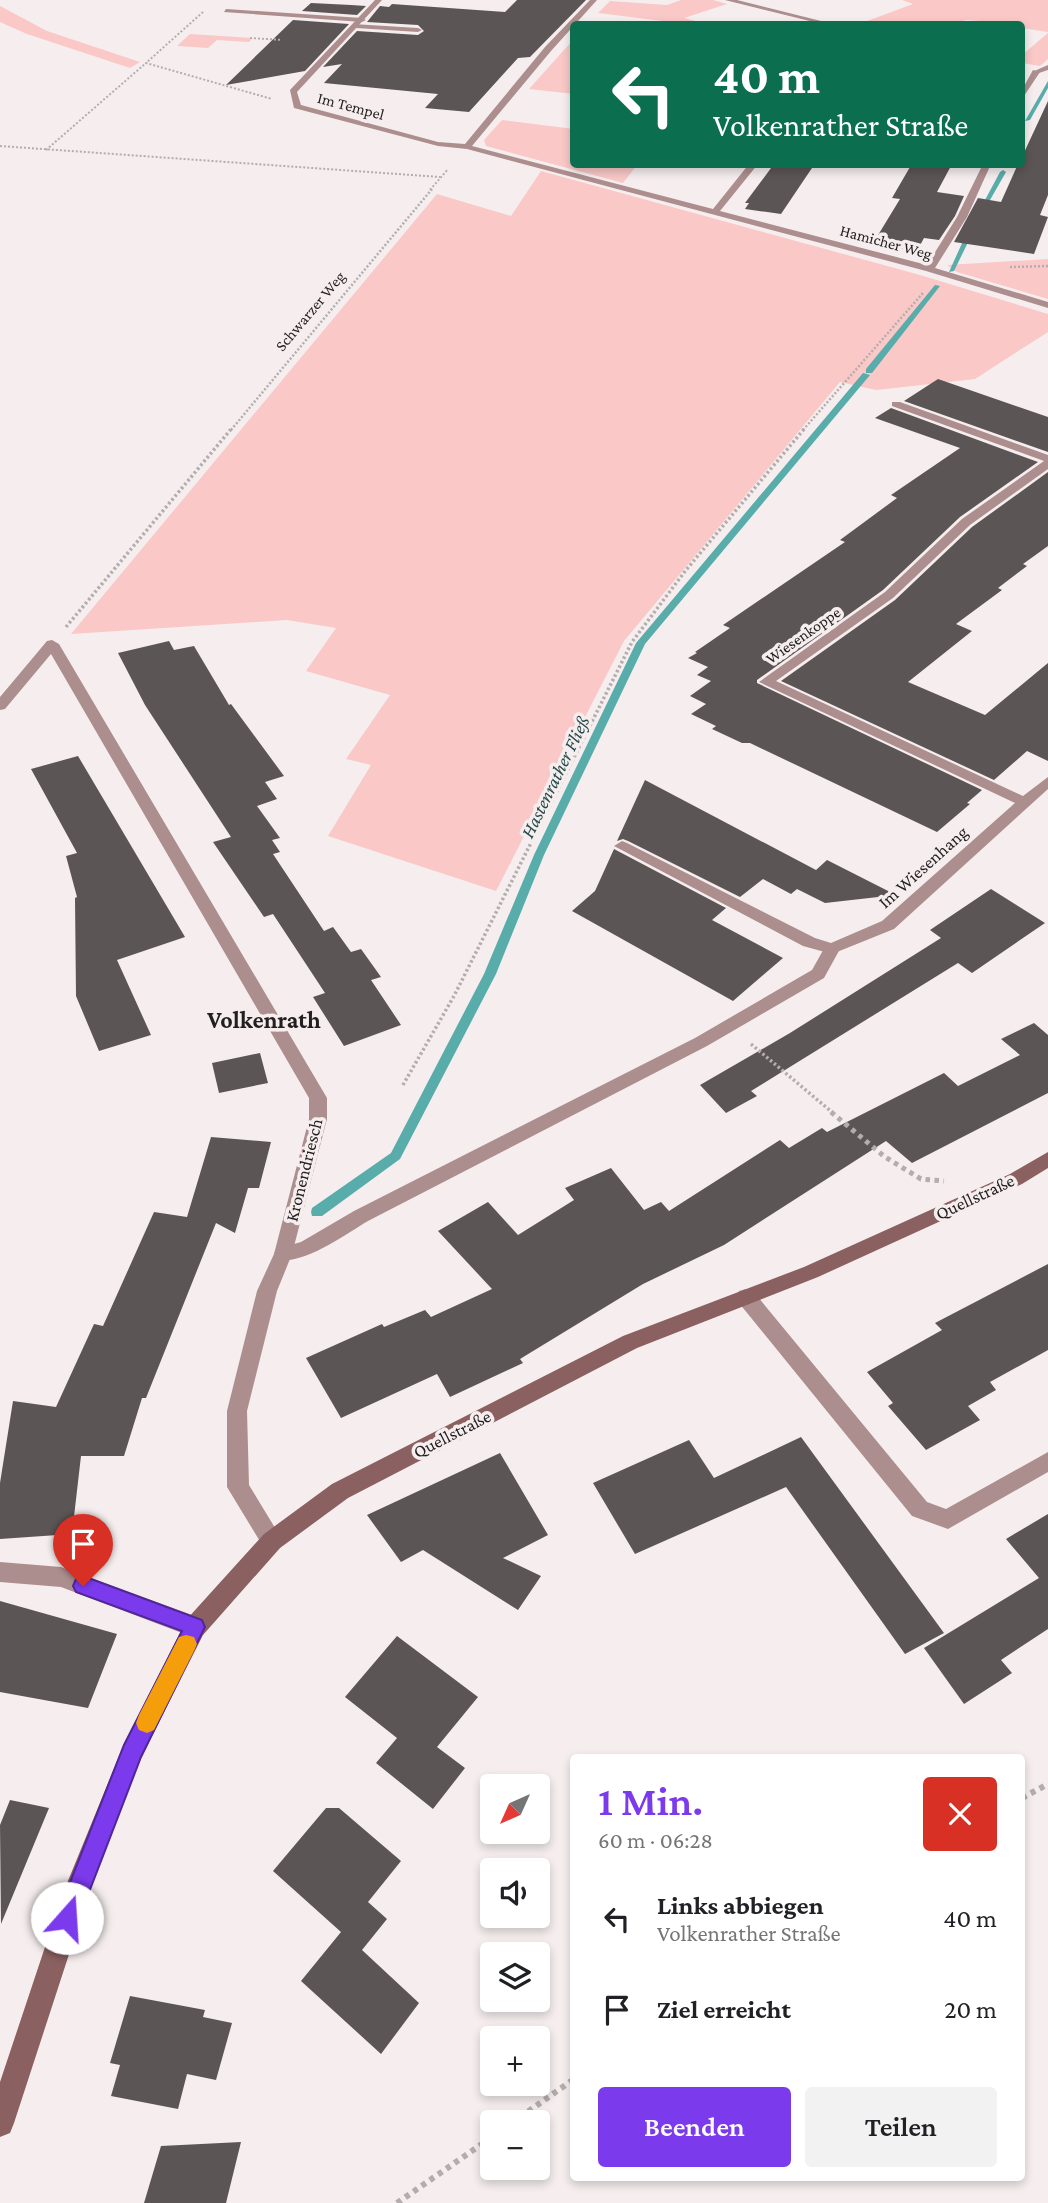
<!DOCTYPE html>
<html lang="de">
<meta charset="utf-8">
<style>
:root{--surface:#fff;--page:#f2f2f2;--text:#202124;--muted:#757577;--accent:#7c3aed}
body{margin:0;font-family:"Crimson Pro",serif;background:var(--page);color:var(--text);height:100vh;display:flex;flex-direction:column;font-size:26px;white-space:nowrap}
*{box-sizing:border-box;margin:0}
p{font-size:23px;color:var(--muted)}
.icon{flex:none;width:38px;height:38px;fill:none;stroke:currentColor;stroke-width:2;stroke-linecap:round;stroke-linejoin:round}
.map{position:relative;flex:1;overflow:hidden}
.details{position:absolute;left:570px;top:1754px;width:455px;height:427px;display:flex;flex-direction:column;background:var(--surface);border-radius:7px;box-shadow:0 4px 10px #0003}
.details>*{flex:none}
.banner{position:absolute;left:570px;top:21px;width:455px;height:147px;border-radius:7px;box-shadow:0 4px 10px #0003;background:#0b6e4f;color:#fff;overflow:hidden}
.needle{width:46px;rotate:225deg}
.tools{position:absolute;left:480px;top:1774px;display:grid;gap:14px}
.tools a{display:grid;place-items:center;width:70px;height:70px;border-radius:7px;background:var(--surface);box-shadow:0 4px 10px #0003;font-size:35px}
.pin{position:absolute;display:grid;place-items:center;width:60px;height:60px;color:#fff;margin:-72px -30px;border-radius:50% 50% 50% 0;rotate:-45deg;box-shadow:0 0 7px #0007}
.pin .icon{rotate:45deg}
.me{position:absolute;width:77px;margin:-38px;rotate:19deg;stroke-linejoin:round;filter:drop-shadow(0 0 5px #0008)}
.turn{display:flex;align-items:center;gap:24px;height:147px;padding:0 28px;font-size:32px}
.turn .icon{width:91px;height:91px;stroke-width:2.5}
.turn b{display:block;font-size:49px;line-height:60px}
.round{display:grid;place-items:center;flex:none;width:74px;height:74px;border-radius:7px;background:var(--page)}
.head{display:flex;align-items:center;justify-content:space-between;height:119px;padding:0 28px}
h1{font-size:42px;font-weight:600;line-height:52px;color:var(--accent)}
.button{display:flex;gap:14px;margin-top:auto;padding:14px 28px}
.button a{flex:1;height:80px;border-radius:7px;background:var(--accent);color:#fff;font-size:28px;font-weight:600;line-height:80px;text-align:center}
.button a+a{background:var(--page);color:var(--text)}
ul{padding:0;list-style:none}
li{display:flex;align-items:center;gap:21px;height:91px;padding:0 28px}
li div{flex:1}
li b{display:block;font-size:26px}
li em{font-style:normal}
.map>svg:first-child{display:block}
.green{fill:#f9c8c7}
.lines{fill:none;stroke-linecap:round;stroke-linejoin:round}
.stream{fill:#58acaa;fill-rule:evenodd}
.building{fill:#5c5555}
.path-far4{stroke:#b3adad;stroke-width:2;stroke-dasharray:2 2;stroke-linecap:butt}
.path-far3{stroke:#b3adad;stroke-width:2.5;stroke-dasharray:2 2;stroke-linecap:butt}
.path-far2{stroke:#b3adad;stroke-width:3.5;stroke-dasharray:2.5 2.5;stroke-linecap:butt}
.path-far1{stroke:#b3adad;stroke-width:5;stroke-dasharray:4.5 4.5;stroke-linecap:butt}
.path{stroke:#b3adad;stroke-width:6;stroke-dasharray:5 5;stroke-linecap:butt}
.lane{fill:#ad8e8e;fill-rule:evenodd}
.street{fill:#ad8e8e;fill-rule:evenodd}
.secondary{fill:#8a6060;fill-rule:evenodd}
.route{fill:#7c3aed;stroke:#51269a;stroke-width:2}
.slow{fill:#f59e0b}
.labels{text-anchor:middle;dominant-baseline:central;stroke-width:7;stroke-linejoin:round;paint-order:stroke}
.far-street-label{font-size:16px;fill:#221f1f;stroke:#f6eeee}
.street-label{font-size:18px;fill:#221f1f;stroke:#f6eeee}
.water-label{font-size:19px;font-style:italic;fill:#244b4a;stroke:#f6eeee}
.district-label{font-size:24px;font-weight:bold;fill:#221f1f;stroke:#f6eeee}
</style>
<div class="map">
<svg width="1048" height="2203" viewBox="0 0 1048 2203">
<rect width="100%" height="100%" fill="#f6eeee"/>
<path class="green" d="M681,0H713L727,4L684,18L707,24H661L663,21L598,13L610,1L667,5Z
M902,0H1048V32L1022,28V24L966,20L954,24H859L913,4Z
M0,6L47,31L140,62L130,68L27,34L0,22Z
M1048,33V59L1040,66L1022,63V55Z
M190,34L253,38L249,42L217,40L208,48L177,46Z
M572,41H574V94L529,89Z
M502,120L574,129V164L637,165L623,183L486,146L484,140Z
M541,171L920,275L1048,314V332L975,379L876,390L840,382L624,641L496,891L328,836L371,765L346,759L390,695L306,671L336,628L287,620L71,634L437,194L511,216Z
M1048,259V299L957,272L947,265Z"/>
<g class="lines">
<path class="stream" d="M1048,81V88L1030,120L1025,121Z
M1022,127L1025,130L1022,132Z
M1003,170L1006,172L982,214L977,215L1000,172Z
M971,228L974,230L954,271L949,272L968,230Z
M935,285L940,286L872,373H866V369Z
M863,373L870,375L645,644L544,855L496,974L400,1159L322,1216H312L311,1212L312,1208L391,1153L484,974L534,855L636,643Z"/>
</g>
<path class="building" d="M517,0H586L530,57L518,58L469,112L425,108L438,94L324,83L342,64L323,67L357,31L418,35L424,31L418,25L367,22L380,6L389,7L392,4L505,12Z
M311,3L351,5L366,6L357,15L302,11Z
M293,20L349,24L305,71L226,85Z
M1048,101V195L1040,215L1048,217L1034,254L954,242L978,198L1001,202L1018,164H1022V157Z
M774,164L812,168L781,214L745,209L749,203H745Z
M918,164H952L937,192L964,196L955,216L939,240L924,238L917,251L872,245L900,199L892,198L910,167L916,168Z
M938,379L1048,417V452L904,401Z
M891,408L1038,462L960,517L883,590L757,680V683L982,790L967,803L970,804L937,832L750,743H742L712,729L716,726L691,714L706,704L690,696L711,681L697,675L708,667L688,658L697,653L695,652L730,628L723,625L845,542L840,540L897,498L891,495L960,448L875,418Z
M1048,472V546L1023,564L1027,566L998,588L1002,590L956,624L972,631L908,682L985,715L1048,663V761L1027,751L994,780L781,681L895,600L972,527Z
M169,641L174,650L194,646L229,705L231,704L284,776L265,782L277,799L257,806L280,838L272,840L280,852L273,854L324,931L333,927L351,952L361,949L381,977L371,980L401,1025L344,1046L313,997L325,993L273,914L264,917L213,842L231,837L145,705L118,653Z
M78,756L185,937L117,960L151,1035L99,1051L76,996L75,898L77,897L66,856L77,853L31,769Z
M645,780L816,870L827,860L896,895L825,903L797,889L791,894L763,879L740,897L628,841L623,839L617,841Z
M614,849L726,908L712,920L783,958L733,1001L572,911L595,891Z
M991,889L1045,923L972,973L958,963L751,1091L757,1096L726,1113L700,1085L790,1033L941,938L930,930Z
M1034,1023L1048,1035V1093L912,1163L886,1141L724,1245L643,1284L520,1359L523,1363L450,1397L437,1374L341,1418L306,1358L382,1324L384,1327L425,1310L431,1317L492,1289L438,1231L488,1202L518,1235L574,1200L565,1188L611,1168L644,1210L661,1202L669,1211L780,1140L789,1148L822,1128L827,1132L944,1073L958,1086L1020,1055L1001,1039Z
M260,1053L268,1083L219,1093L212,1063Z
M211,1137L271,1142L259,1188H248L235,1233L216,1223L146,1398H142L124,1456H81L72,1534L0,1539V1483L13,1401L56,1407L94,1324L103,1326L154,1212L187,1217Z
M1048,1264V1350L990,1382L996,1390L968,1406L980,1420L926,1450L888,1406L893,1403L867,1372L942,1330L935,1323Z
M801,1437L944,1633L905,1654L786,1487L635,1554L593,1483L689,1440L714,1478Z
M500,1453L548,1535L503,1558L541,1576L518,1610L423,1550L401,1562L367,1515Z
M1048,1514V1629L1001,1660L1012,1673L964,1704L924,1648L1039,1578L1006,1539Z
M0,1601L117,1634L88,1708L0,1692Z
M397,1636L478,1697L437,1747L465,1768L433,1809L376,1763L397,1738L345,1697Z
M10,1800L49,1808L1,1924L0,1825Z
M326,1808H339L401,1861L368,1902L387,1919L362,1950L419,2003L381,2054L301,1981L341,1932L273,1871Z
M130,1996L205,2010L203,2017L232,2023L216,2080L187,2074L178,2109L111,2096L120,2065L110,2063Z
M241,2142L226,2203H144L161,2146Z"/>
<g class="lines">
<path class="path-far4" d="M203,12L146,63L272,99
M250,38L282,40
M0,146L440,177
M46,150L146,63
M430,190L448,169"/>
<path class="path-far3" d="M1010,267L1048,266
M231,430L432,189
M803,430L923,293"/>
<path class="path-far2" d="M66,627L232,428
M751,1044L833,1113
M403,1085L454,996L632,642L686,570L805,428"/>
<path class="path-far1" d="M831,1112L885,1157L921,1179L944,1181"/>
<path class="path" d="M1022,1798L1048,1784
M512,2123L574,2079
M397,2203L492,2137"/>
<path class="lane" d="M226,9L362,18L366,20L362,22L224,12Z
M353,24L418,28L422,30L418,32L356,28Z
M1048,65V70L1036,74L1032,72Z
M832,944L840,949L824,978L707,1046L368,1221C346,1234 301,1267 276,1259L274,1254L276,1249L301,1242L354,1211L695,1038L812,970L826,945Z
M746,1289L753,1291L927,1502L946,1509L1048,1452V1472L948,1529L912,1516L739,1303L736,1297L739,1291Z"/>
<path class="street" d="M375,0H382L297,92L301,105L438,142L465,144L545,47L590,0H597L551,51L472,146L713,209L749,164H758L720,211L927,265L957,217L983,164H991L967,217L935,268L1048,302V308L926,271L467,149L438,146L294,108L290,90Z
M725,0H737L833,24H822Z
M1033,70L1040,72L1022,99V90Z
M892,402H900L1048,455V469L970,525L893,598L776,681L1023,796L1048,777V789L894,929L832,954L803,946L614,846L622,841L627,843L815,938L831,943L882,921L1015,803L759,682L885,592L962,519L1044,461L892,406Z
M52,640L59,644L327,1098V1119L292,1254L277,1291L247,1411L249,1485L283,1541L280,1548L272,1551L264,1548L227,1487V1411L257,1291L274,1254L309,1119V1098L51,654L5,709L0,710V697L47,641Z
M0,1562L61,1567L203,1619L206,1627L203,1635L195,1638L61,1587L0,1582Z"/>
<path class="secondary" d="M1048,1152V1168L1022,1184L818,1277L637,1348L348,1498L280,1548L203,1635L141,1758L89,1893L14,2123L10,2133L0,2137V2082L63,1893L124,1744L187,1619L264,1534L332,1484L623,1336L804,1267L1010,1174Z"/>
</g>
<path class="route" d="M83,1576L202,1620L205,1627L141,1757L76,1926L67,1930L59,1926L56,1918L124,1745L182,1631L76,1592L73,1586L76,1579Z"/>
<path class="slow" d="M186,1635L194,1637L197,1644L194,1651L154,1730L147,1733L139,1730L136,1723L139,1715L179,1637Z"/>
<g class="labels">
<g class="far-street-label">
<text transform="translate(351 106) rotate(15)">Im Tempel</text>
<text transform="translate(886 242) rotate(15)">Hamicher Weg</text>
<text transform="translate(310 311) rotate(-50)">Schwarzer Weg</text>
<text transform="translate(803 635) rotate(-35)">Wiesenkoppe</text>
</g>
<g class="street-label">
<text transform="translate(923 867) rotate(-42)">Im Wiesenhang</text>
<text transform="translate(304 1170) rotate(-76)">Kronendriesch</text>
<text transform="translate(975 1197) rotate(-25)">Quellstraße</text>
<text transform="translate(452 1434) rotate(-27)">Quellstraße</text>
</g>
<g class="water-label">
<text transform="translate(555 777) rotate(-64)">Hastenrather Fließ</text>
</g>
<g class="district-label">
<text x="264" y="1019">Volkenrath</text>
</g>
</g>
</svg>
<div class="tools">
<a><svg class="needle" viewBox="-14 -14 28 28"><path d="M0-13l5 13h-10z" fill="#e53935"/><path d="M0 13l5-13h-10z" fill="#757577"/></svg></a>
<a><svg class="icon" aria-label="sound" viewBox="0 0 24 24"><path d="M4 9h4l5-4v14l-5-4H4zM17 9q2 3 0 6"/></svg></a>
<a><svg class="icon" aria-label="layers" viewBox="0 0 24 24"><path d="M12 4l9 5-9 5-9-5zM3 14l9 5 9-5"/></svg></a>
<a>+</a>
<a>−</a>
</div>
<div class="pin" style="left:83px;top:1586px;background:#d93025"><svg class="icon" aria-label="arrive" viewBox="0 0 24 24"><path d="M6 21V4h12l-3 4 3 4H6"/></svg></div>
<svg class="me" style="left:67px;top:1918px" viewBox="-20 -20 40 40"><circle r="19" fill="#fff"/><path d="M0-13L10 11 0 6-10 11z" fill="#7c3aed"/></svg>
<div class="banner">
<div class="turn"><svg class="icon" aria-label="left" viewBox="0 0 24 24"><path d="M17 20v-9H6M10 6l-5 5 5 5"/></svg><div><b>40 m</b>Volkenrather Straße</div></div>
</div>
<section class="details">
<div class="head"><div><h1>1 Min.</h1><p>60 m · 06:28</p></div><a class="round" style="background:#d93025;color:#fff"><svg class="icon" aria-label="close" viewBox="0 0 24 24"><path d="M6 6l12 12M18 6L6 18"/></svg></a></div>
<ul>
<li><svg class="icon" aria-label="left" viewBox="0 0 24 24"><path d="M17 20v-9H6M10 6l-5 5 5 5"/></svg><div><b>Links abbiegen</b><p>Volkenrather Straße</p></div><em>40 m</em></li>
<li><svg class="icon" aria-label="arrive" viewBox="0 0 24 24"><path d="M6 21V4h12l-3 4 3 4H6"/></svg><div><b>Ziel erreicht</b></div><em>20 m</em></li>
</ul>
<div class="button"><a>Beenden</a><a>Teilen</a></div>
</section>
</div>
